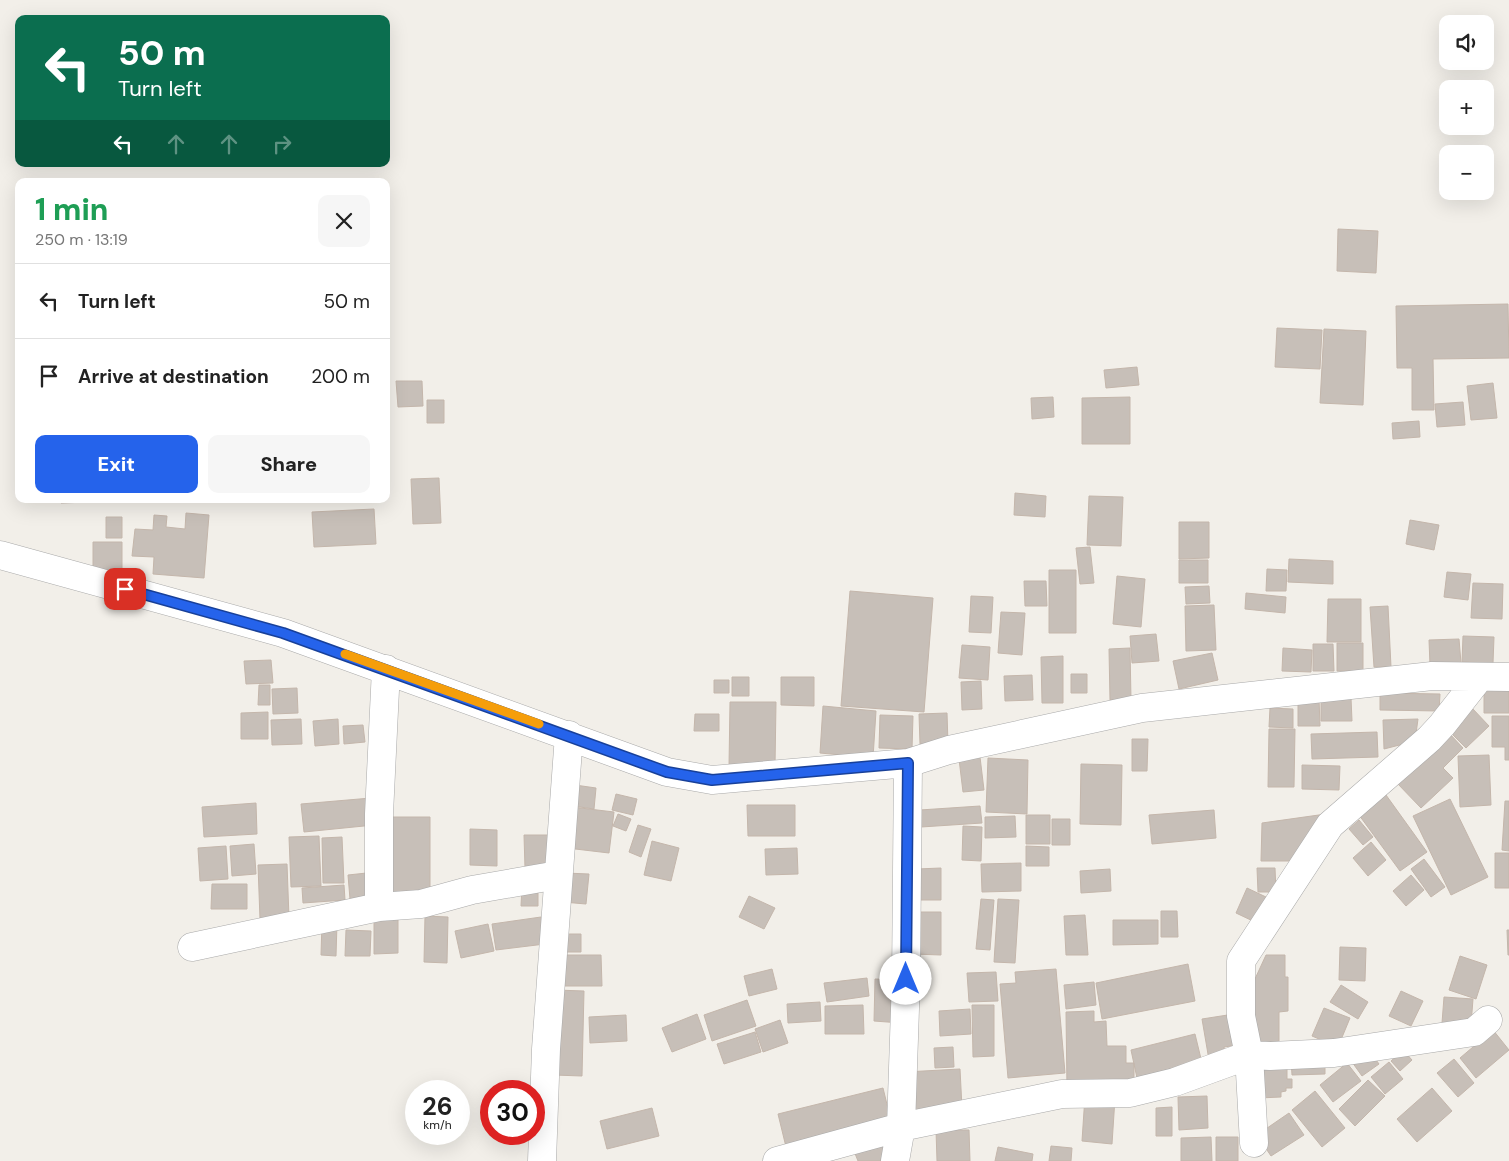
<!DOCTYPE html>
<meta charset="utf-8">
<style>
:root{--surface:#fff;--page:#f6f6f6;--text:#222;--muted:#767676;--line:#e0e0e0;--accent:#2563eb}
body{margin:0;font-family:"DM Sans",sans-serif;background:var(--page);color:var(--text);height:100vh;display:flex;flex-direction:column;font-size:19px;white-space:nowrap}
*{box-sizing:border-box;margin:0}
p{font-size:16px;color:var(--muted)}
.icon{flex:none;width:28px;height:28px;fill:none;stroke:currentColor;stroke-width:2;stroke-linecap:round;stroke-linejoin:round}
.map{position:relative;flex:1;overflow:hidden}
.sheet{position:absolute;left:15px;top:178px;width:375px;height:325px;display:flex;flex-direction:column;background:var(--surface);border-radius:10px;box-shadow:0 5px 20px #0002}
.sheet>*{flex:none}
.banner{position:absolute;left:15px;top:15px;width:375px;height:152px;border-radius:10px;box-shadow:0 5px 20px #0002;background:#0b6e4f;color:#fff;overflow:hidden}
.buttons{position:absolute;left:1439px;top:15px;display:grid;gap:10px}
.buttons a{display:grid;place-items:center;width:55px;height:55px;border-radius:10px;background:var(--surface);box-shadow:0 5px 20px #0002;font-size:25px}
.speed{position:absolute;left:405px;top:1080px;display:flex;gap:10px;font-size:25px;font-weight:700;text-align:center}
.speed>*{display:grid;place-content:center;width:65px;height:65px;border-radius:50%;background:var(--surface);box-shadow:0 5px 20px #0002;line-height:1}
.speed small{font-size:12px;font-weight:400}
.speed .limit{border:8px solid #d22;background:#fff;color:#111}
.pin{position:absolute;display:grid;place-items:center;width:42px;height:42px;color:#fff;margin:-21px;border-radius:10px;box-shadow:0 2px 8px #0006}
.me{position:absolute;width:55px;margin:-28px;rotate:0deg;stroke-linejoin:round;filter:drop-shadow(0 0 4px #0008)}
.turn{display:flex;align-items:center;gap:18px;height:105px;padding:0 20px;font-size:22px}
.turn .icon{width:65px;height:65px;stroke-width:2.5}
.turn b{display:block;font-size:35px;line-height:42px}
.lanes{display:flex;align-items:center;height:48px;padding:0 20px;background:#0003;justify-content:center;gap:25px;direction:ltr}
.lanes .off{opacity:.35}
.round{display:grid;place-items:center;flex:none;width:52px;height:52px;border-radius:10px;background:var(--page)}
.head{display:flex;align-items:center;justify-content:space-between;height:85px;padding:0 20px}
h1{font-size:30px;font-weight:800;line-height:38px;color:#1e9e55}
.cta{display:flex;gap:10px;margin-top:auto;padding:10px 20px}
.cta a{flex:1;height:58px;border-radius:10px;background:var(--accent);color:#fff;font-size:20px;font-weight:800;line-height:58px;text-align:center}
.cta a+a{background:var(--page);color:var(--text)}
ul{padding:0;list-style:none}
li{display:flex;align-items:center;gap:15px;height:75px;padding:0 20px;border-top:1px solid var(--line)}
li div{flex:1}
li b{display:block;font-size:19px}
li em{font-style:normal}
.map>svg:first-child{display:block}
.building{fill:#c7bfb8;stroke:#c4b6ab}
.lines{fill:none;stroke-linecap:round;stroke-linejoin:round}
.minor-casing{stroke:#a9a9a9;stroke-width:29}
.minor{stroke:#fff;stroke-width:28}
.route-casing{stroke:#184099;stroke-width:12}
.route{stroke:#2563eb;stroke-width:9}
.slow{stroke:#f59e0b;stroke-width:9}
</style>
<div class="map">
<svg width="1509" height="1161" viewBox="0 0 1509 1161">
<rect width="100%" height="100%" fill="#f2efe9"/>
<path class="building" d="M1338,229L1378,231L1376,273L1337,271Z
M1508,304L1509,358L1433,359L1434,410H1412V368H1397L1396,306Z
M1277,328L1322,330L1320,369L1275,367Z
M1324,329L1366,331L1363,405L1320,403Z
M1137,367L1139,385L1106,388L1104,370Z
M396,381H422L423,406L398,407Z
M1493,383L1497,418L1471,420L1467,386Z
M1053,397L1054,417L1032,419L1031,398Z
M1130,397V444H1082V398Z
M427,400H444V423H427Z
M1463,402L1465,425L1437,427L1435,404Z
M1419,421L1420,437L1393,439L1392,423Z
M439,478L441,523L413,524L411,479Z
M1015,493L1046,496L1045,517L1014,515Z
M1089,496L1123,497L1121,546L1087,545Z
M61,499H88V502L61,503Z
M374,509L376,544L314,547L312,512Z
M186,513L209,515L204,578L153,574L154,557L132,556L135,529L153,530L154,515L167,516L166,527L185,529Z
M106,517H122V538H106Z
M1410,520L1439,525L1434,550L1406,544Z
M1179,522H1209V558L1179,559Z
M93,542H122V574H93Z
M1090,547L1094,583L1080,584L1076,548Z
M1289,559L1333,561V584L1288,582Z
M1179,560H1208V583H1179Z
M1267,569L1287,570L1286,591H1266Z
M1049,570H1076V633H1049Z
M1447,572L1471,574L1468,600L1444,597Z
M1117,576L1145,579L1141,627L1113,624Z
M1024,581H1046L1047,606H1025Z
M1473,583L1503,584L1502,619L1471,618Z
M1209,586L1210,603L1186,604L1185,587Z
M850,591L933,598L924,712L841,706Z
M1246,593L1286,597L1285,613L1245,609Z
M971,596L993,597L991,633L969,632Z
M1328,599H1361V642H1327Z
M1214,605L1216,650L1186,651L1185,606Z
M1388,606L1391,667H1374L1370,607Z
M1001,612L1025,613L1022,655L998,653Z
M1156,634L1159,661L1132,663L1130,636Z
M1463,636L1494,637L1493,663L1462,662Z
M1459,639L1461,663L1430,665L1429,640Z
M1337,643H1363V671H1337Z
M1313,644H1333L1334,671H1313Z
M962,645L990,647L988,680L959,678Z
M1130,648L1131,700H1110L1109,649Z
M1283,648L1312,650L1311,672L1282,671Z
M1212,653L1218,680L1179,689L1173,661Z
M1063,656V703H1042L1041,657Z
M271,660L273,683L246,684L244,661Z
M1071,674H1087V693H1071Z
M1032,675L1033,700L1005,701L1004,676Z
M732,677H749V696H732Z
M781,677H814V706L781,705Z
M714,680H729V693H714Z
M981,681L982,709L962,710L961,682Z
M259,685H270V705H258Z
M297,688L298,713L273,714L272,689Z
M1484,690H1509V713H1484Z
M1380,693L1440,694L1439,711L1380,710Z
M1319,698L1320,726H1298V699Z
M1351,698L1352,721H1321V699Z
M730,702H776L775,766H729Z
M823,706L876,711L873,758L820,753Z
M1270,708L1293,709V728L1269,727Z
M1472,708L1489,726L1466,748L1448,730Z
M268,712V739H241V713Z
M947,713L948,744H920L919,714Z
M695,714H719V731H694Z
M880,715L913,716L912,749L879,748Z
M1492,716H1509V760H1505V747H1492Z
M301,719L302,744L272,745L271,720Z
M338,719L339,744L315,746L313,721Z
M1418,719L1415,741L1384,749L1383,720Z
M363,725L365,742L344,744L343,726Z
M1269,729H1295L1294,787H1268Z
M1377,732L1378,757L1312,759L1311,734Z
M1449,733L1463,748L1443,768L1453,778L1421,808L1397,783Z
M1132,739H1148L1147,771H1132Z
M1489,755L1491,805L1460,807L1458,756Z
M980,757L984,790L963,792L959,759Z
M988,758L1028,760L1027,814L986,812Z
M1081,764L1122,765L1121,825L1080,824Z
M1302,765L1340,766L1339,790L1302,789Z
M575,785L596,788L594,809L573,806Z
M616,794L637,799L633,815L612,810Z
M1386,795L1427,852L1400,871L1359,815Z
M371,798L374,825L304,832L301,804Z
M1450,799L1488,877L1451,895L1413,816Z
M1505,801H1509V851L1502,850Z
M256,803L257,834L204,837L202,807Z
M747,805H795V836H748Z
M980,806L982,823L921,827L920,810Z
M572,807L614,812L609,853L567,848Z
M1214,810L1216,838L1152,844L1149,815Z
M1333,813L1296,861H1261L1262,823Z
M618,814L631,819L626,831L613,826Z
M1026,815H1050V844H1026Z
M1015,816L1016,837L985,838V817Z
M382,817H430V898H382Z
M1052,819H1070V845H1052Z
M1359,820L1373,837L1363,845L1349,829Z
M638,825L651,829L641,857L629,852Z
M963,826L982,827L981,861L962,860Z
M470,829L497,830V866L470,865Z
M524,835H550L551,867L525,868Z
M319,836L321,886L291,887L289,837Z
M342,837L344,883H323L322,838Z
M652,841L679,848L671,881L644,875Z
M1371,842L1386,860L1368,876L1353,858Z
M254,844L256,874L232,876L230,846Z
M226,846L228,879L200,881L198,848Z
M1026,846L1049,847V866H1026Z
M797,848L798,874L766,875L765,849Z
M1495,853H1509V888H1495Z
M1424,859L1445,887L1431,897L1411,869Z
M1021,863V891L982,892L981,864Z
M287,864L289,918L260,919L258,865Z
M941,868V900H918L917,869Z
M1257,868H1275L1276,892H1258Z
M1110,869L1111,891L1081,893L1080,871Z
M376,872L378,897L350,899L348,875Z
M565,873L589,874L586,904L563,902Z
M1411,875L1424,890L1406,906L1393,891Z
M212,884H247V909H211Z
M344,885L345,900L303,903L302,888Z
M522,886H538V906H521Z
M1247,888L1266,897L1255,922L1236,913Z
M749,896L775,908L764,929L739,917Z
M981,899L994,900L990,950L976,949Z
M998,899L1019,900L1015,963L994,962Z
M1161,911H1177L1178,937H1161Z
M913,912H941V955L913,954Z
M398,913V953L374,954V914Z
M1085,915L1088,955H1066L1064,916Z
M425,916L448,917L447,963L424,962Z
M541,917L545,944L496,950L492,924Z
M1113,920H1158V944L1113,945Z
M322,922L337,923L336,956L321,955Z
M488,924L494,951L461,958L455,931Z
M346,930L371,931L370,956H345Z
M1507,930H1509V955H1508Z
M562,934H581V952H561Z
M1340,947L1366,948L1365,981L1339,980Z
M554,955H601L602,986H554Z
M1266,955H1285V977H1288V1011L1279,1012V1041L1251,1045L1249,992Z
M1460,956L1487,965L1476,999L1449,990Z
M1188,964L1195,1001L1102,1019L1096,983Z
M772,969L777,989L749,996L744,976Z
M1056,969L1065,1073L1008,1078L1000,984L1016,983L1015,972Z
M996,972L998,1001L969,1002L967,973Z
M867,978L869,996L827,1002L824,983Z
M875,979L902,980L901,1023L874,1021Z
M1094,982L1096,1005L1066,1009L1064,985Z
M1341,985L1368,1002L1358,1019L1330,1002Z
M556,990L584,991L582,1076L554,1075Z
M1401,991L1423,1001L1411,1026L1389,1016Z
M1444,997L1473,999L1471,1025L1442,1023Z
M747,1000L756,1026L712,1041L704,1015Z
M820,1002L821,1021L788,1023L787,1004Z
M863,1005L864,1034H825V1006Z
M972,1005H994V1056L973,1057Z
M1324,1008L1350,1018L1338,1047L1312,1036Z
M970,1009L971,1034L940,1036L939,1011Z
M1094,1011V1022L1106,1021L1107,1046H1126V1063H1134V1088L1067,1089L1066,1012Z
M697,1014L706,1039L672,1052L662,1028Z
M1234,1014L1238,1045L1224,1047L1225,1057L1209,1060L1202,1019Z
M626,1015L627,1041L590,1043L589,1017Z
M780,1020L788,1043L763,1052L755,1029Z
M1493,1030L1509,1050L1476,1078L1460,1058Z
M755,1032L761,1052L724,1064L717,1044Z
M1195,1034L1202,1063L1137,1078L1131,1050Z
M953,1047L954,1067L935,1068L934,1048Z
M1369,1050L1379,1064L1362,1076L1352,1062Z
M1403,1050L1412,1060L1400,1071L1391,1061Z
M1291,1059H1325V1074L1292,1075Z
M1454,1059L1474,1083L1458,1097L1437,1073Z
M1389,1062L1403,1079L1385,1094L1371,1077Z
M1347,1063L1361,1081L1333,1102L1320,1085Z
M1287,1066V1079H1292V1088H1286V1091L1281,1092V1097L1259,1098L1258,1067Z
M960,1069L962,1108L907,1111L905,1072Z
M1368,1080L1385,1096L1355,1126L1339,1109Z
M883,1088L892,1125L787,1151L778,1114Z
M1432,1088L1452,1111L1417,1142L1397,1119Z
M1315,1091L1345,1128L1322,1147L1292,1110Z
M1085,1096L1115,1098L1112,1144L1082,1141Z
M1207,1096L1208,1128L1179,1130L1178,1097Z
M1172,1107V1136H1156V1108Z
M652,1108L659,1136L607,1149L600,1121Z
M1289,1113L1304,1135L1271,1156L1257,1135Z
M936,1130H969L970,1161H937Z
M881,1135L888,1161H858L852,1146Z
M1211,1137L1212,1161H1181V1138Z
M1216,1137H1238V1161H1216Z
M1051,1146L1072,1148L1071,1161H1049Z
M998,1147L1033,1154L1032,1161H995Z"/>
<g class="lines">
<g class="minor-casing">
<path id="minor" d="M0,555L283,633L667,772L712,780L908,763L949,750L1142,708L1432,676L1509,677
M379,907V814L386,669
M192,947L379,907L421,904L472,890L558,875
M1254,1143L1249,1055L1241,1016V961L1330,825L1429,739L1442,725L1479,678
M542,1161L546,1049L569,735
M777,1161L901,1127L1062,1094L1130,1093L1175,1082L1249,1055L1270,1056L1334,1053L1474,1032L1488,1020
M895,1161L901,1127L906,979L908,763"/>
</g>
<use href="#minor" class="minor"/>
</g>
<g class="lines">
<g class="route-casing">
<path id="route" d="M125,589L283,633L667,772L712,780L908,763L906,979"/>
</g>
<use href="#route" class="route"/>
<path class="slow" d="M345,654L539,724"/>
</g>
</svg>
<div class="buttons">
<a><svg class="icon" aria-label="sound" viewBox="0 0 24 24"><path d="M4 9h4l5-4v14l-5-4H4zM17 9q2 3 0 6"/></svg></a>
<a>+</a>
<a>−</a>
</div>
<div class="speed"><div>26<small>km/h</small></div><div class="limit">30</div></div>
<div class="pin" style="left:125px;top:589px;background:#d93025"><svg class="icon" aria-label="arrive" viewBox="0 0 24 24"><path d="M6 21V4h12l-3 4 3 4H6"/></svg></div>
<svg class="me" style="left:906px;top:979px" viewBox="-20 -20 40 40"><circle r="19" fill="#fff"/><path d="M0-13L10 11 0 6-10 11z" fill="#2563eb"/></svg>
<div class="banner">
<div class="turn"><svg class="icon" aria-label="left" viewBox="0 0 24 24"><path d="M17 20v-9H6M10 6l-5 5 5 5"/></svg><div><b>50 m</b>Turn left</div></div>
<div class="lanes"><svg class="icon" aria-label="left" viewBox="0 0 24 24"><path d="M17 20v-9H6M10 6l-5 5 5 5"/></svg><svg class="icon off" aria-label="ahead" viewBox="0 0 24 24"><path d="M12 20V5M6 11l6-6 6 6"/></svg><svg class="icon off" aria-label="ahead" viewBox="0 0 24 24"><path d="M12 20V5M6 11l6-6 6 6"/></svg><svg class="icon off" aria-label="right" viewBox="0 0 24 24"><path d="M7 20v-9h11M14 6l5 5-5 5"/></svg></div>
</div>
<section class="sheet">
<div class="head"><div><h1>1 min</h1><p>250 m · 13:19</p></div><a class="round"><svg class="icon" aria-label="close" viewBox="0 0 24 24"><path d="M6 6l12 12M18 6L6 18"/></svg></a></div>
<ul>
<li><svg class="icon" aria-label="left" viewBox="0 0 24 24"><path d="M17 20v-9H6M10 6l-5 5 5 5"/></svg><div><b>Turn left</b></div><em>50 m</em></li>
<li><svg class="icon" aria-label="arrive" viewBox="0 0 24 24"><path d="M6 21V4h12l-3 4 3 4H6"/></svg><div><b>Arrive at destination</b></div><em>200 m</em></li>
</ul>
<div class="cta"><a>Exit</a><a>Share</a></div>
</section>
</div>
